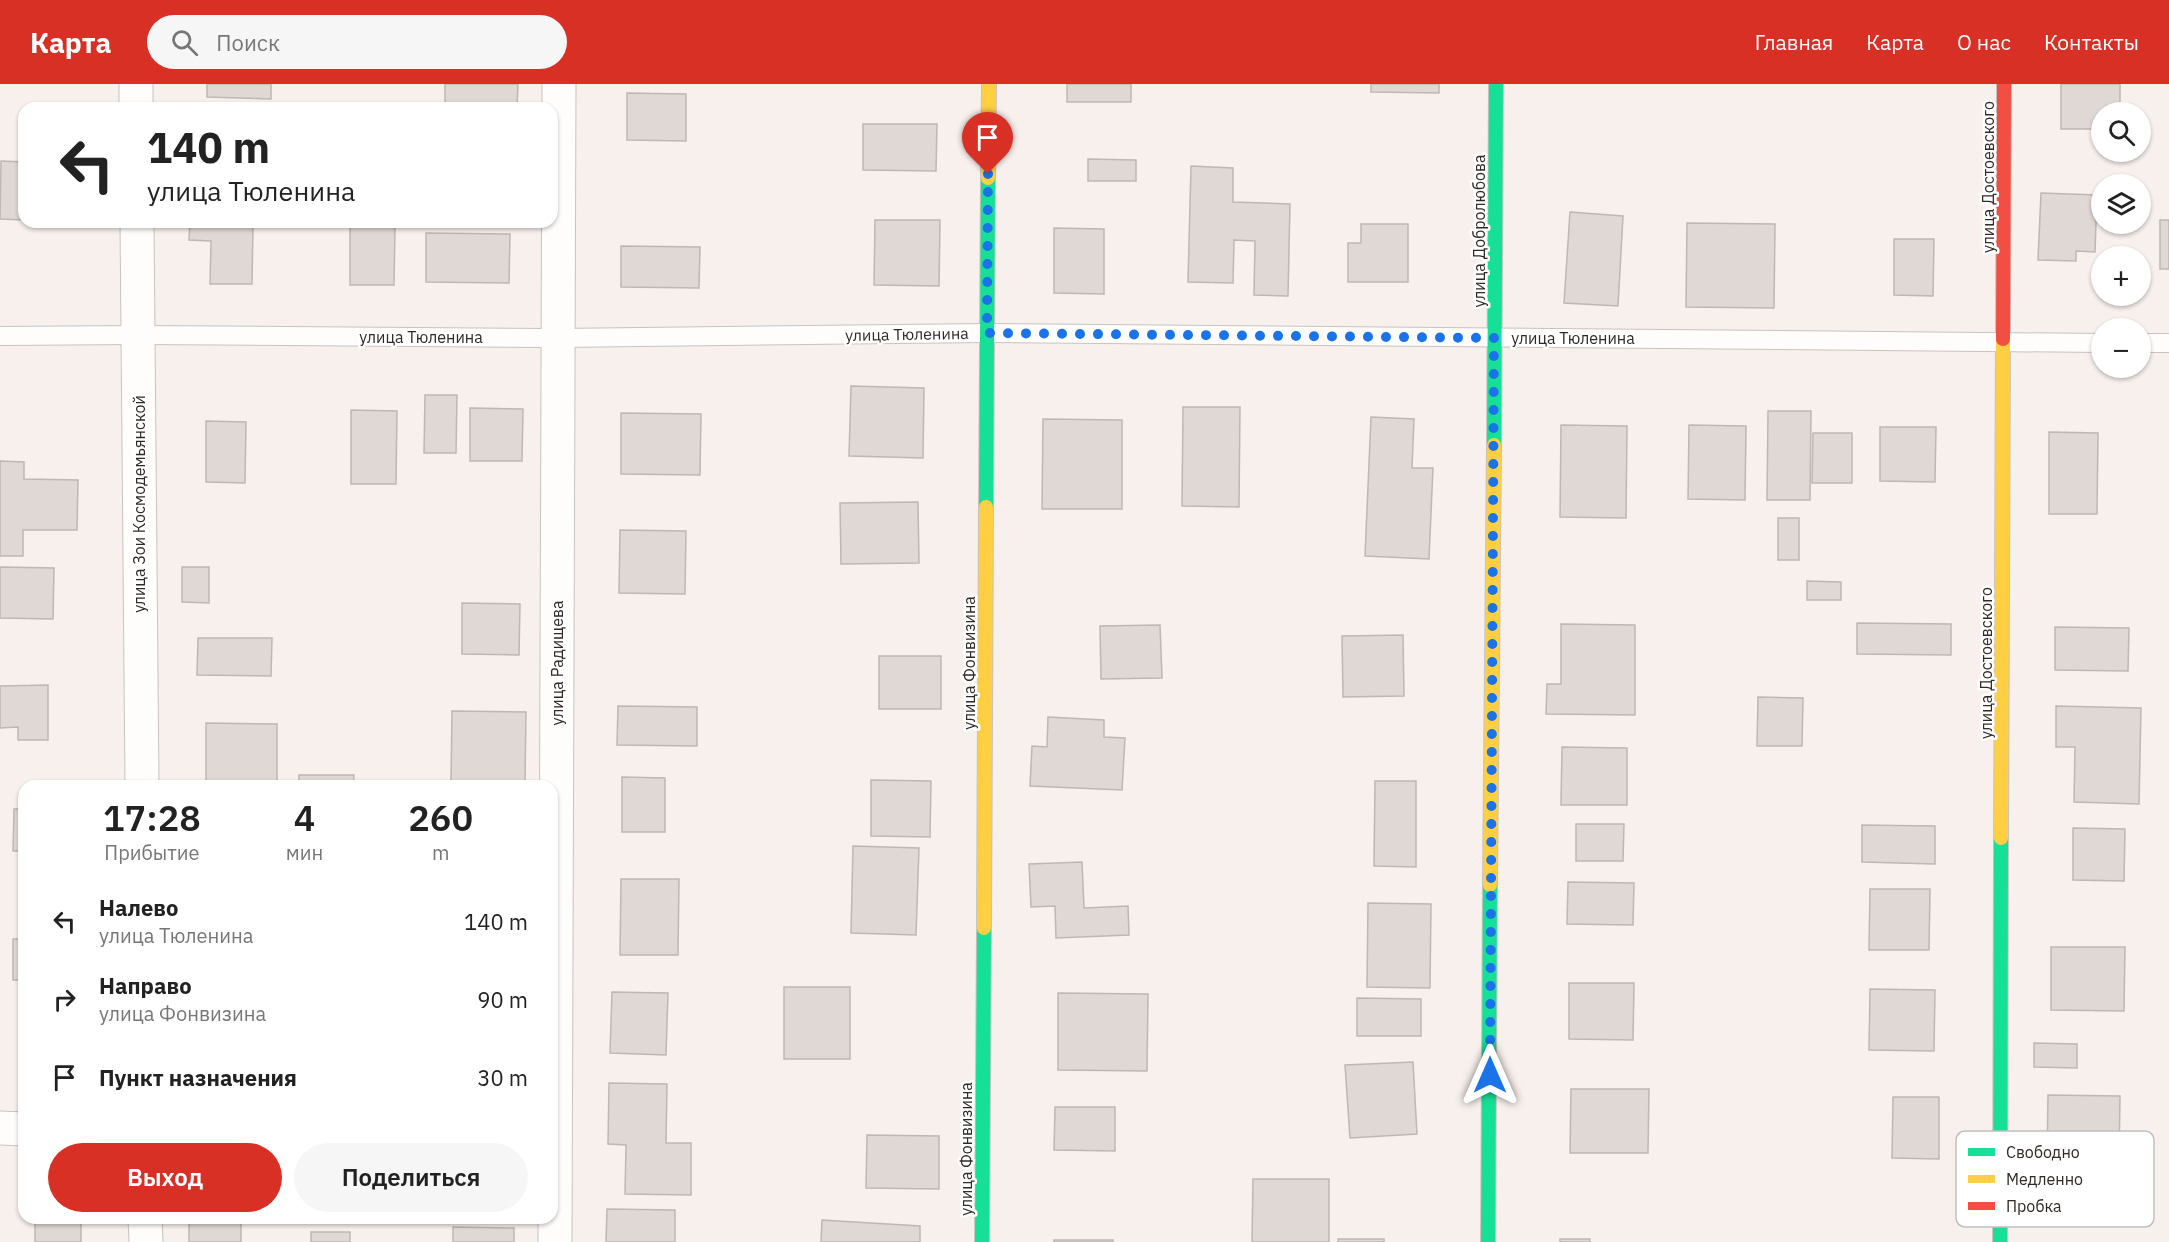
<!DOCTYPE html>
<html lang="ru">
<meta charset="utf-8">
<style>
:root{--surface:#fff;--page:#f6f6f6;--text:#222;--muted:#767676;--accent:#d93025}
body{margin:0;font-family:"IBM Plex Sans",sans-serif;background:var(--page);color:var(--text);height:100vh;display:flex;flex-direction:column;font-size:22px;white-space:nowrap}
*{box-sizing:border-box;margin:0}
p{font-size:20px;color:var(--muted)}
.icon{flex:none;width:33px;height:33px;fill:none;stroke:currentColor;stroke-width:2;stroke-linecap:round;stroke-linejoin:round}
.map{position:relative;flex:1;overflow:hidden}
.sheet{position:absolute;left:18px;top:696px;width:540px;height:444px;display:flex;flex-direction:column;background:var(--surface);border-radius:18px;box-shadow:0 2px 4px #0004}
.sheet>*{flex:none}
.top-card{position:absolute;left:18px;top:18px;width:540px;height:126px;border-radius:18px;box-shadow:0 2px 4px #0004;background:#fff;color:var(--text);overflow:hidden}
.controls{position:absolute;left:2091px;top:18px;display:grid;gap:12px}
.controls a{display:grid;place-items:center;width:60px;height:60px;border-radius:50%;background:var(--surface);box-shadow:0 2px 4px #0004;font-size:30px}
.pin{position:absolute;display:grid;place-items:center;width:51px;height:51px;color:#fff;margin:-62px -26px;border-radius:50% 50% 50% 0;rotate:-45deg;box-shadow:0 0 6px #0007}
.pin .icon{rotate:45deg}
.me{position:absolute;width:66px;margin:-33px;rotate:0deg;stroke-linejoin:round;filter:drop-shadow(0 0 4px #0008)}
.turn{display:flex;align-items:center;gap:21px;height:126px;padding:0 30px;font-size:27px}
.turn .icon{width:78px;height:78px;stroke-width:2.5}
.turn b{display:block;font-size:42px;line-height:51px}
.eta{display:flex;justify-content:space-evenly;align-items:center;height:102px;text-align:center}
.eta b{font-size:36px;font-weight:600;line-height:42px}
.primary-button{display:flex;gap:12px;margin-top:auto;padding:12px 30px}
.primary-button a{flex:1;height:69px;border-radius:36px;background:var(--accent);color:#fff;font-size:24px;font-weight:600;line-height:69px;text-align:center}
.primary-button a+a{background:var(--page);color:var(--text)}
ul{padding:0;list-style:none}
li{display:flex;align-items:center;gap:18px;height:78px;padding:0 30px}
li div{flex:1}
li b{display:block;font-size:22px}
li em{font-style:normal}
header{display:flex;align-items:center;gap:36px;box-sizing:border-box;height:84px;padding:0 30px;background:var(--accent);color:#fff}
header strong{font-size:28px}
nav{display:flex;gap:33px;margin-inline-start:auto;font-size:21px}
.search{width:420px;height:54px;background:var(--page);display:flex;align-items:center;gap:15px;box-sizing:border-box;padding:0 21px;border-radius:33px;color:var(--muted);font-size:22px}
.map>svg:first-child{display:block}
.building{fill:#dfd8d4;stroke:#beb7b3;stroke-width:1.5}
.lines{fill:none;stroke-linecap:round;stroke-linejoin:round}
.lane-casing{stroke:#c9c2bf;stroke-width:20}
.street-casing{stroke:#c9c2bf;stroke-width:35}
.fast-casing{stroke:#c9c2bf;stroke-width:16}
.slow-casing{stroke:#c9c2bf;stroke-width:16}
.jam-casing{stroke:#c9c2bf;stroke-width:16}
.lane{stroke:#fefdfc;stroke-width:18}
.street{stroke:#fefdfc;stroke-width:33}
.fast{stroke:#16e098;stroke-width:14}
.slow{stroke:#ffcf43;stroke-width:14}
.jam{stroke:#f24e42;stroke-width:14}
.route{stroke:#1a73e8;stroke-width:10;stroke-dasharray:0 18}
.labels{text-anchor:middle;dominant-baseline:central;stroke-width:5;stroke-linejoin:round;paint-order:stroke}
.street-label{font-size:16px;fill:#302926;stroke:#fff}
.key{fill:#fff;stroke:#c1bfbe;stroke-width:1.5}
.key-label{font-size:16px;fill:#302926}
</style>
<header>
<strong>Карта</strong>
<div class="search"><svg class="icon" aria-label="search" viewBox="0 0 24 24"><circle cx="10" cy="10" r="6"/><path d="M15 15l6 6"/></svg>Поиск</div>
<nav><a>Главная</a><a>Карта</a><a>О нас</a><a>Контакты</a></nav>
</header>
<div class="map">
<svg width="2169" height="1158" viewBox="0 0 2169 1158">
<rect width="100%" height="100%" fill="#f8f0ec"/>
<path class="building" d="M207,0H271V15L207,13Z
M445,0H518L517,24H445Z
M1067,0H1131V18H1067Z
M1371,0H1439V9L1371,8Z
M2061,0H2120V28H2102V45H2061Z
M627,9L686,10V57L627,56Z
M863,40H937L936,87L863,86Z
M1088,75L1136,76V97H1088Z
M1,77L24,78V136L0,135Z
M1191,82L1233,84V118L1290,120L1288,212L1254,211L1255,157L1234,156L1233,199L1188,198Z
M2041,109L2097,111L2095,168L2076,167V177L2038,176Z
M1570,128L1623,132L1618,222L1564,219Z
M875,136H940L939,202L874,201Z
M2160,136H2169V185H2160Z
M190,138H211V141H253L252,200H210L211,157L189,156Z
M1687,139L1775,140L1774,224L1686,223Z
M1361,140H1408V198H1348V159H1361Z
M350,142L395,143L394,201H350Z
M1054,144L1104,145V210L1054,209Z
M426,149L510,150L509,199L426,198Z
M1894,155H1934L1933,212L1894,211Z
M621,162L700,163L699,204L621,203Z
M851,302L924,304L923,374L849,372Z
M425,311H457L456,369H424Z
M1183,323H1240L1239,423L1182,422Z
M470,324L523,325L522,377H470Z
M351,326L397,327L396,400H351Z
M1768,327H1811L1810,416H1767Z
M621,329L701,330L700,391L621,390Z
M1371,333L1414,335L1412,384H1433L1429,475L1365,472Z
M1043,335L1122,336V425H1042Z
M206,337L246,338L245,399L206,398Z
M1561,341L1627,342L1626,434L1560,433Z
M1689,341L1746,342L1745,416L1688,415Z
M1880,343H1936L1935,398L1880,397Z
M2049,348L2098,349L2097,430H2049Z
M1813,349H1852V399H1812Z
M0,377L24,378V395L78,396L77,446H23V472H0Z
M918,418L919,479L841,480L840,419Z
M1778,434H1799V476H1778Z
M620,446L686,447L685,510L619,509Z
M0,483L54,484L53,535L0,534Z
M182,483H209V519L182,518Z
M1807,497L1841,498V516H1807Z
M462,519L520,520L519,571L462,570Z
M1857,539L1951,540V571L1857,570Z
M1561,540L1635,541V631L1546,630L1547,600H1561Z
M1160,541L1162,594L1101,595L1100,542Z
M2055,543L2129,544L2128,587L2055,586Z
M1403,551L1404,612L1343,613L1342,552Z
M198,554H272L271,592L197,591Z
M879,572H941V625H879Z
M48,601V656H18V643L0,644V602Z
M1758,613L1803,614L1802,662H1757Z
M618,622L697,623V662L617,661Z
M2056,622L2141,624L2139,720L2074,718L2075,663H2056Z
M452,627L526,628L525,699L451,698Z
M1048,633L1104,636V653L1125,654L1122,706L1030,702L1032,662L1047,663Z
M206,639L277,640V700H206Z
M1562,663L1627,664V721H1561Z
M299,691H354L353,702H299Z
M622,693L665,694V748H622Z
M871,696L931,697L930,753L871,752Z
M1375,697H1416V783L1374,782Z
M14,725H24V767H13Z
M1576,740H1624L1623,777H1576Z
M1862,741L1935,742V780L1862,778Z
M2073,744L2125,745L2124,797L2073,796Z
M853,762L919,764L916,851L851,849Z
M1082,778L1084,824L1128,822L1129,851L1056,854L1055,822L1031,823L1029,780Z
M621,795H679L678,871H620Z
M1568,798L1634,799L1633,841L1567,840Z
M1870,805H1930L1929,866H1869Z
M1368,819L1431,820L1430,904L1367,903Z
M13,855H24V896H13Z
M2051,863H2125L2124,927L2051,926Z
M1569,899H1634L1633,956L1569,955Z
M784,903H850V975H784Z
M1870,905L1935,906L1934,967L1869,966Z
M612,908L668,909L666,971L610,969Z
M1058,909L1148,910L1147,987L1058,986Z
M1357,914L1421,915V952H1357Z
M21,946H24V998H21Z
M2034,959L2077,960V984L2034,983Z
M1413,978L1417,1050L1350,1054L1345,981Z
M609,999L667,1000L666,1059H691V1111L625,1110L626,1061L608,1060Z
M1571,1005H1649L1648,1069H1570Z
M2048,1011L2120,1012L2119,1081H2047Z
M1893,1013H1939V1075L1892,1074Z
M1055,1023H1115V1067L1054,1066Z
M867,1051L939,1052V1105L866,1104Z
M1253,1095H1329V1158H1252Z
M607,1125L675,1126V1158H606Z
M35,1134H81V1158H35Z
M822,1136L920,1142V1158H821Z
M189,1138H241V1158H189Z
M453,1143L514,1144V1158H453Z
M311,1148H350V1158H311Z
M1338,1155H1384V1158H1338Z
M1560,1155H1590V1158H1560Z
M1054,1156H1113V1158H1054Z"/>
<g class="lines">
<g class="lane-casing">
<path id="lane" d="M0,252L138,251L558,254L987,249L2102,259
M2140,259H2169"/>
</g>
<g class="street-casing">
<path id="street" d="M136,0V24
M137,138L142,702
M0,1044L24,1045
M145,1134L146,1158
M555,1158L559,0"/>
</g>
<g class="fast-casing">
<path id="fast" d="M1494,361L1496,0
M986,423L988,94
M982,1158L984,844
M1488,1158L1490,801
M2000,1158L2001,754"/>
</g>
<g class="slow-casing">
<path id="slow" d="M988,94L989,0
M2001,754L2003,255
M1490,801L1494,361
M984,844L986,423"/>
</g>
<g class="jam-casing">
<path id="jam" d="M2003,255L2004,0"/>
</g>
<use href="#lane" class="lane"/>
<use href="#street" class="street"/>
<use href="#fast" class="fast"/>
<use href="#slow" class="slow"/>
<use href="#jam" class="jam"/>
</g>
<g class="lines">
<path class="route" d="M988,90L987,249L1494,254L1490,991"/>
</g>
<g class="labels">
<g class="street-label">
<text transform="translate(1988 93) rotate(-90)">улица Достоевского</text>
<text transform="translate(1479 147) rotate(-90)">улица Добролюбова</text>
<text transform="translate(907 250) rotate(-1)">улица Тюленина</text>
<text x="421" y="253">улица Тюленина</text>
<text x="1573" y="254">улица Тюленина</text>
<text transform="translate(139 420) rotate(-90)">улица Зои Космодемьянской</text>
<text transform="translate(557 579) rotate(-90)">улица Радищева</text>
<text transform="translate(969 579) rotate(-90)">улица Фонвизина</text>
<text transform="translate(1986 579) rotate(-90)">улица Достоевского</text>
<text transform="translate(966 1065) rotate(-90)">улица Фонвизина</text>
</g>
</g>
<rect x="1956" y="1047" width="198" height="96" rx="9" class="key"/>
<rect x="1968" y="1064" width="27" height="8" fill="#16e098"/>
<rect x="1968" y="1091" width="27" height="8" fill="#ffcf43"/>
<rect x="1968" y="1118" width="27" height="8" fill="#f24e42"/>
<g class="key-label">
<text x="2006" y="1074">Свободно</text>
<text x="2006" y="1101">Медленно</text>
<text x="2006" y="1128">Пробка</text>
</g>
</svg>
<div class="controls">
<a><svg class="icon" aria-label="search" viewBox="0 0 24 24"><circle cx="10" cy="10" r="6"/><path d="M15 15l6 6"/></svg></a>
<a><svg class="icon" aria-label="layers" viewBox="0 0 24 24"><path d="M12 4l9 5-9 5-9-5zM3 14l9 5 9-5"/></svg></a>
<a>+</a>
<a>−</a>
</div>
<div class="pin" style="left:988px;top:90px;background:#d93025"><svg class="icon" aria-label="arrive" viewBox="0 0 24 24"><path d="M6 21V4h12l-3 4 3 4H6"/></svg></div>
<svg class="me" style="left:1490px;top:991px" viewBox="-20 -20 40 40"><path d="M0-17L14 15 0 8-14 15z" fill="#1a73e8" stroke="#fff" stroke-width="4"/></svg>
<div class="top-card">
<div class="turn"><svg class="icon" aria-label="left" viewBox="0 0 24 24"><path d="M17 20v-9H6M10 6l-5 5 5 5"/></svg><div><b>140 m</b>улица Тюленина</div></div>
</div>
<section class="sheet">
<div class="eta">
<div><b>17:28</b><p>Прибытие</p></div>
<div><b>4</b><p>мин</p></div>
<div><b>260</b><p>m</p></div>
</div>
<ul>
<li><svg class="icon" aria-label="left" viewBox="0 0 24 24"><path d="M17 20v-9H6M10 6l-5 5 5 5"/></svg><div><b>Налево</b><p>улица Тюленина</p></div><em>140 m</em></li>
<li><svg class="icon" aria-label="right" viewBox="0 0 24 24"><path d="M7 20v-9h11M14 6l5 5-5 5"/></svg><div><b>Направо</b><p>улица Фонвизина</p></div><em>90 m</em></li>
<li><svg class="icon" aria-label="arrive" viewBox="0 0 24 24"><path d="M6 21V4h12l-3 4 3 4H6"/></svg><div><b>Пункт назначения</b></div><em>30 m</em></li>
</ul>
<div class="primary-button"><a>Выход</a><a>Поделиться</a></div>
</section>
</div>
